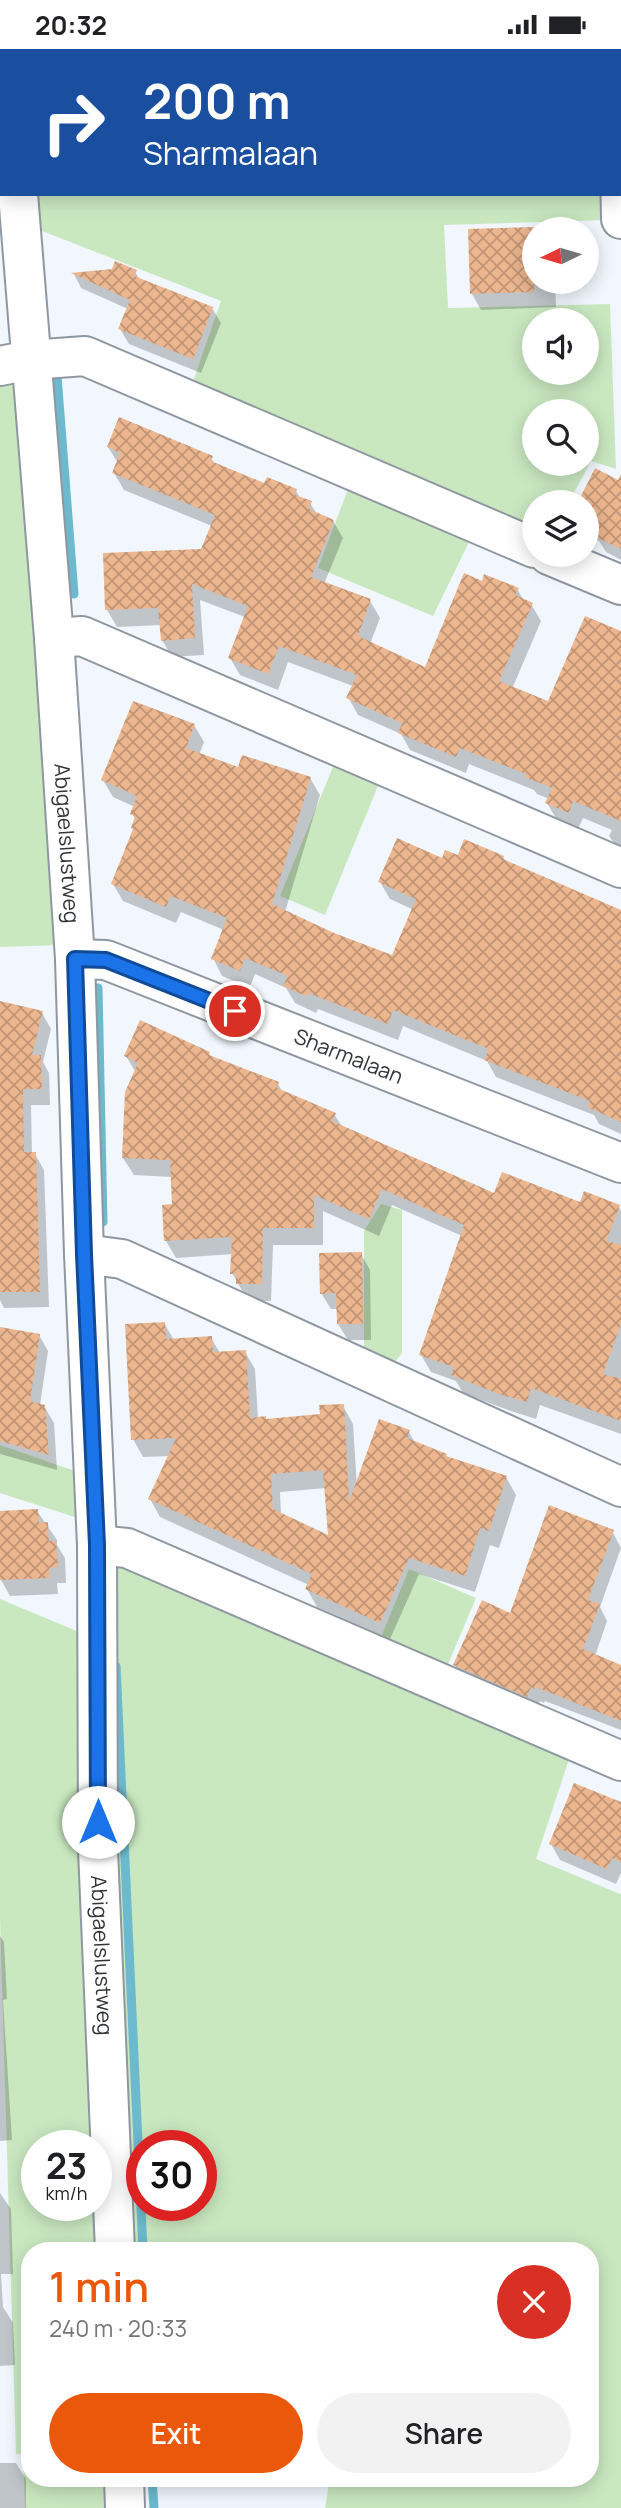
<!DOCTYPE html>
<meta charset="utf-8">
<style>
:root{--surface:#fff;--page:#f2f2f2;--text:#202124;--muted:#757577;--accent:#ea580c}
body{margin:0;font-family:Manrope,sans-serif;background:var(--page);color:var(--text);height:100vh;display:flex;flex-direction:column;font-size:26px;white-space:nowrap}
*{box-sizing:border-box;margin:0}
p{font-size:23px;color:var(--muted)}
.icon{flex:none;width:38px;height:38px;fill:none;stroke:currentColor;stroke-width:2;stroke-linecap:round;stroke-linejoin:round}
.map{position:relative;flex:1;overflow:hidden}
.sheet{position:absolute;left:21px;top:2193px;width:578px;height:245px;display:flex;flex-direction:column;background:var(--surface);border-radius:28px;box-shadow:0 4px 18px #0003}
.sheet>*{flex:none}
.top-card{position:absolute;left:0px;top:0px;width:621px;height:147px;box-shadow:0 4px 18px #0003;background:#1a4fa0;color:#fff;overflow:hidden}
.needle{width:46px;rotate:265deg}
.controls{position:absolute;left:522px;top:168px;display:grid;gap:14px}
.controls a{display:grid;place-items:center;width:77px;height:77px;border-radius:50%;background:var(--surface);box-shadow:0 4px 18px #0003;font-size:35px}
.speed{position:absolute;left:21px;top:2081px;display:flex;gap:14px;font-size:35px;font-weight:700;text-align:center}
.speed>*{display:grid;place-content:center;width:91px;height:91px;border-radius:50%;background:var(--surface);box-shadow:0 4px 18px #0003;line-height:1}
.speed small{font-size:18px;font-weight:400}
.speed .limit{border:10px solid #d22;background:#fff;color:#111}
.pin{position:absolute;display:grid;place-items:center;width:60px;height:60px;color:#fff;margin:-30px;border:4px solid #fff;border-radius:50%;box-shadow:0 2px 7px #0007}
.me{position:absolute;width:77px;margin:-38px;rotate:0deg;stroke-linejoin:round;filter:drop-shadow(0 0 5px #0008)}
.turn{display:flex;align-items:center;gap:24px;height:147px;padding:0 28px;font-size:32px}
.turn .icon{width:91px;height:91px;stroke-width:2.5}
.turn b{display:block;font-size:49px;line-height:60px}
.round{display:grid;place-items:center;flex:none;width:74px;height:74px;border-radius:37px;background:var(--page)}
.headline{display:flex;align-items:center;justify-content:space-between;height:119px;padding:0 28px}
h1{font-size:42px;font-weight:600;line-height:52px;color:var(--accent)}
.button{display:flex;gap:14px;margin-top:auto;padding:14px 28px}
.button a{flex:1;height:80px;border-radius:42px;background:var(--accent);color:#fff;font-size:28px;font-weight:600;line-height:80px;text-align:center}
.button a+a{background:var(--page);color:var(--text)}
.status{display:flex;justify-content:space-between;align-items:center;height:49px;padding:0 35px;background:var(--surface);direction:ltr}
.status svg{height:19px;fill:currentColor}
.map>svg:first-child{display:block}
.green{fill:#c9e8c0;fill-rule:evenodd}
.shadow{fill:#0003;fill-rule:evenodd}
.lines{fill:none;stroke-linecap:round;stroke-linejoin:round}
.stream{stroke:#6dbace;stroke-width:9}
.building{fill:url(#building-cross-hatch);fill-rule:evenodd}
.minor-casing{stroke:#8f97a0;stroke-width:42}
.minor{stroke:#fff;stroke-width:38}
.route-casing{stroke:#114b97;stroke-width:18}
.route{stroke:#1a73e8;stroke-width:12}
.labels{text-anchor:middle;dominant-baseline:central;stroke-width:5;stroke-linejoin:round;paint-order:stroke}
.street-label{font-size:21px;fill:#313538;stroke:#fff}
</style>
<div class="status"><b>20:32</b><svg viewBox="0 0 49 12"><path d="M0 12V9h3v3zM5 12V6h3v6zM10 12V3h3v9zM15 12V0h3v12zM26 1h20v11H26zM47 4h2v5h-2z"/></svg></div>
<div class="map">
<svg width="621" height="2459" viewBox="0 0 621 2459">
<defs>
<pattern id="building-cross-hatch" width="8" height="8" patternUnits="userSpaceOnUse" patternTransform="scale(1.75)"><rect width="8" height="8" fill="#ecb68f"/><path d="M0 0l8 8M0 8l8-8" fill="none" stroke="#c09576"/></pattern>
</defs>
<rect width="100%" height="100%" fill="#f1f7fd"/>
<path class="green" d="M297,0H454V2H297Z
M30,145H610L611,171L444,176L448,259L610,255L616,420L591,412L569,453H534V490L189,344L221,252L32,178ZM534,271H586V324H534ZM534,362H586V415H534Z
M25,326L62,896L0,898V328Z
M352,430L472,487L433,567L318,519Z
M335,713L380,732L325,866L280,847Z
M381,1155L402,1161V1304L393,1315L364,1302V1182Z
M0,1396L78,1423L81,1470L0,1444Z
M104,1505L572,1701L536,1810L620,1845L621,1843V2459H325L330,2429H590V2202L123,2201ZM142,2096H201V2156H142Z
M409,1520L476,1549L443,1627L377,1598Z
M0,1550L91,1588L107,2201L30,2202V2429H116L117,2459H25L23,2405H16L0,1868ZM37,2096H96V2156H37Z"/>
<path class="shadow" d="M92,0H269L91,2Z
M504,0H573L574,2H504Z
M551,179L552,180H534V233H555L556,258L481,261L472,245L469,182Z
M113,222L135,223L140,231L212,259L221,274L201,324L129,295L120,280L128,260L81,239L74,225Z
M108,398L211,409L216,416L265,436L296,442L301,450L310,454L317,465L333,472L343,489L324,535L370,552L380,569L370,595L426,621L483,534L517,540L524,552L531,555L541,572L512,640L549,654L621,584V804L609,787L612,781L583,769L578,780L557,771L547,754L549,750L537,745L534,741L469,715L466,724L410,701L401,685L358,666L348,648L353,637L288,613L278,641L240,626L230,609L245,568L200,551L204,606L172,608L162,591L161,576L117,578L107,561L202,501L212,477L124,441L114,424L118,414Z
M596,422L621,434V511L606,503L599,492L586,486V453H580Z
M194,676L204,693L199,706L239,721L310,729L320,746L285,863L333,886L393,908L414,861L390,850L380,833L443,811L459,808H503L506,813L621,862V1085L599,1075L594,1066L496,1028L487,1012L403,977L398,991L318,960L316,964L295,954L286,939L255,925L250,938L222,927L213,909L224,881L181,863L176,874L123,852L113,835L134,782L136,771L132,765L135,758L113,748L103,731Z
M0,953L42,964L51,980L43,1013L49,1024L50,1056H31L32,1105H35L44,1121L49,1258L4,1259L0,1251Z
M209,1005L211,1008L278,1035L283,1044L334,1065L343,1079L495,1147L619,1158L621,1162V1385L540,1356L536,1370L511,1362L463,1344L456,1332L431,1323L421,1306L462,1187L392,1156L379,1187L323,1162V1196H273L271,1252H248L232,1224L233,1205L176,1209L166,1192L174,1157L172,1128L134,1126L123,1109L136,1024L126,1007Z
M361,1205L370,1221L371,1291H348L338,1275V1260H331L321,1244Z
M164,1274L174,1291L211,1289L220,1304L245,1303L255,1320L258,1370L267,1372L322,1367L343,1357L353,1375L357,1438L409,1383L415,1394L446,1406L447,1409L506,1428L516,1446L499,1499L490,1496L475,1543L419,1525L390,1590L317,1558L307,1540L309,1536L160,1468L150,1450L170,1407L143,1408L133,1390ZM326,1439L330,1489L281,1466L280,1443Z
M0,1280L39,1286L48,1302L40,1356L44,1357L54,1374L57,1421L0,1405Z
M37,1462L57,1491V1496L65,1509L66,1534H57L58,1545L10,1547L1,1531L0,1464Z
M612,1482L621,1499L600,1558L607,1572L595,1607L621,1618V1681L545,1652L544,1654L540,1652L535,1662L464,1631L455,1616Z
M621,1755V1824L616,1835L560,1811L551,1795Z
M0,1887L4,1893L7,1950L3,1951L12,2091L0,2092Z
M0,2144L11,2160L13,2225H1L3,2258L13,2274L15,2316L0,2317Z
M0,2414H16L26,2430V2459H0Z"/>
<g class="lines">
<path class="stream" d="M57,327L74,545
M98,939L103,1173
M116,1617L143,2202
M152,2429L154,2459"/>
</g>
<path class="building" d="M534,178V243L470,245L468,180Z
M115,212L137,221L134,227L213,258L193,310L118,280L130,251L71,224L112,220Z
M119,368L213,407L211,412L264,434L267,428L297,440L295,446L312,452L309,460L334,471L311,528L371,550L358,587L425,618L464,524L482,532L484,525L519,539L515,546L533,554L499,632L548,652L585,567L621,582V772L573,752L569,764L545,754L552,739L525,728L526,725L460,699L456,708L398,684L402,674L346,649L357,626L279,597L268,625L228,609L248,557L192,535L195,589L161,592L158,559L105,561L103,504L201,500L215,466L112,424L120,404L107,398Z
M595,419L618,431L621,425V500L594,487L597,480L586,475V453H578Z
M133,652L195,675L186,699L238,718L242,706L311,728L272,855L334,884L392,906L416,850L378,833L397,789L442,809L445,801L458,806L464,790L504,807L503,810L621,861V1073L587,1058L590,1052L484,1011L489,1000L393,961L388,975L308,944L306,947L283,937L288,927L245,909L240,922L211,910L227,869L171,847L166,858L111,835L133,780L131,779L135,767L130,765L137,747L101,731Z
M0,952L43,962L32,1006H41L42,1040H23L24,1103H36L40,1243H0Z
M140,971L210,1003L209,1006L279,1033L277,1039L336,1064L332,1072L494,1144L502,1123L580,1153L584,1142L620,1156L606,1192L621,1196V1275L603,1325L621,1330V1372L531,1339L527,1353L499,1345L451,1326L454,1318L419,1306L464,1176L382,1140L369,1170L314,1146V1179H263L262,1235H236V1225H230L232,1188L164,1192L162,1156L172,1155L170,1111L122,1109L125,1043L138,1014L124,1007Z
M362,1203L363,1275H337L336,1244L320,1245L319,1204Z
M165,1273L166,1290L212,1287L213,1303L246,1301L250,1369L266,1367V1370L320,1365L319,1356L344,1355L349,1453L379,1370L410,1381L407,1389L447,1405L446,1407L507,1427L489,1482L480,1479L465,1527L409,1509L380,1574L305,1540L312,1525L148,1450L176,1389L131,1391L125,1275ZM323,1421L328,1486L273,1460L271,1425Z
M0,1278L40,1285L30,1352L45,1356L49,1406L0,1392Z
M549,1456L614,1481L588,1551L600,1555L583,1600L621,1616V1672L536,1638L535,1640L531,1638L527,1648L453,1616L482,1551L510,1564Z
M38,1460L39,1474L48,1473L49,1492H56L58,1518L49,1519L50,1529L0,1531V1462Z
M574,1734L621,1753V1813L612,1809L607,1820L549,1795Z"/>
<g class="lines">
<g class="minor-casing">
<g id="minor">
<path d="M8,0V2"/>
<path d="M616,0V2"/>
<path d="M620,120L621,170"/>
<path id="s1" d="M18,145L54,589L75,910L84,1205L97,1496L98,1801L115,2202"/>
<path d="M0,317L30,311L85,307L534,499"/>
<path d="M549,506L621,536"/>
<path d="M54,589L82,587L621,819"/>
<path id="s2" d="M75,910L106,911L621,1114"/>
<path d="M84,1205L122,1210L621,1438"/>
<path d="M97,1496L127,1499L621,1712"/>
<path d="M124,2429L125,2459"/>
</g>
</g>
<use href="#minor" class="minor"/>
</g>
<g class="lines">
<g class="route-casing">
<path id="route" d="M98,1773L97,1496L84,1205L75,910L106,911L235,962"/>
</g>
<use href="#route" class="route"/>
</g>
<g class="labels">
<g class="street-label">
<text stroke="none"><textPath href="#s1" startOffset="651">Abigaelslustweg</textPath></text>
<text stroke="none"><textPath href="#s2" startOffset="292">Sharmalaan</textPath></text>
<text stroke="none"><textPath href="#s1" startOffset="1764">Abigaelslustweg</textPath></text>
</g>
</g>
</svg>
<div class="controls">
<a><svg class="needle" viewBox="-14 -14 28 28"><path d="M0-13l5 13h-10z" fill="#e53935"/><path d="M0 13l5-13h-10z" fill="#757577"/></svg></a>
<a><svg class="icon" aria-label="sound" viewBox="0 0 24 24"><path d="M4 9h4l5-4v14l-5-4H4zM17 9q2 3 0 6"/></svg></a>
<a><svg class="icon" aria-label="search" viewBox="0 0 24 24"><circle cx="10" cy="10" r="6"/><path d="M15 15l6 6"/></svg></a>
<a><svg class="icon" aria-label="layers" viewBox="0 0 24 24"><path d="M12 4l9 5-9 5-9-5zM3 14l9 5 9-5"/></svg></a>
</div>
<div class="speed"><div>23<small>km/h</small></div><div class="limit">30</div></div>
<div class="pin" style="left:235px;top:962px;background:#d93025"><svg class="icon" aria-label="arrive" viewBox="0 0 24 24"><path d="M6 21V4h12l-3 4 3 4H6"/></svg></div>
<svg class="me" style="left:98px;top:1773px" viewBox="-20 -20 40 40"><circle r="19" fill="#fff"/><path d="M0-13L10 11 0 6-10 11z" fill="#1a73e8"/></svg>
<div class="top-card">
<div class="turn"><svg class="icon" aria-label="right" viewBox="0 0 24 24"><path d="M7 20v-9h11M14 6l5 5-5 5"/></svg><div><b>200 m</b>Sharmalaan</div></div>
</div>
<section class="sheet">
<div class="headline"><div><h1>1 min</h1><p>240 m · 20:33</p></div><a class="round" style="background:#d93025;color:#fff"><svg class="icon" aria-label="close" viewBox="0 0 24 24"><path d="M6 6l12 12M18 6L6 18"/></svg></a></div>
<div class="button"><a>Exit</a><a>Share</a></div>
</section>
</div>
